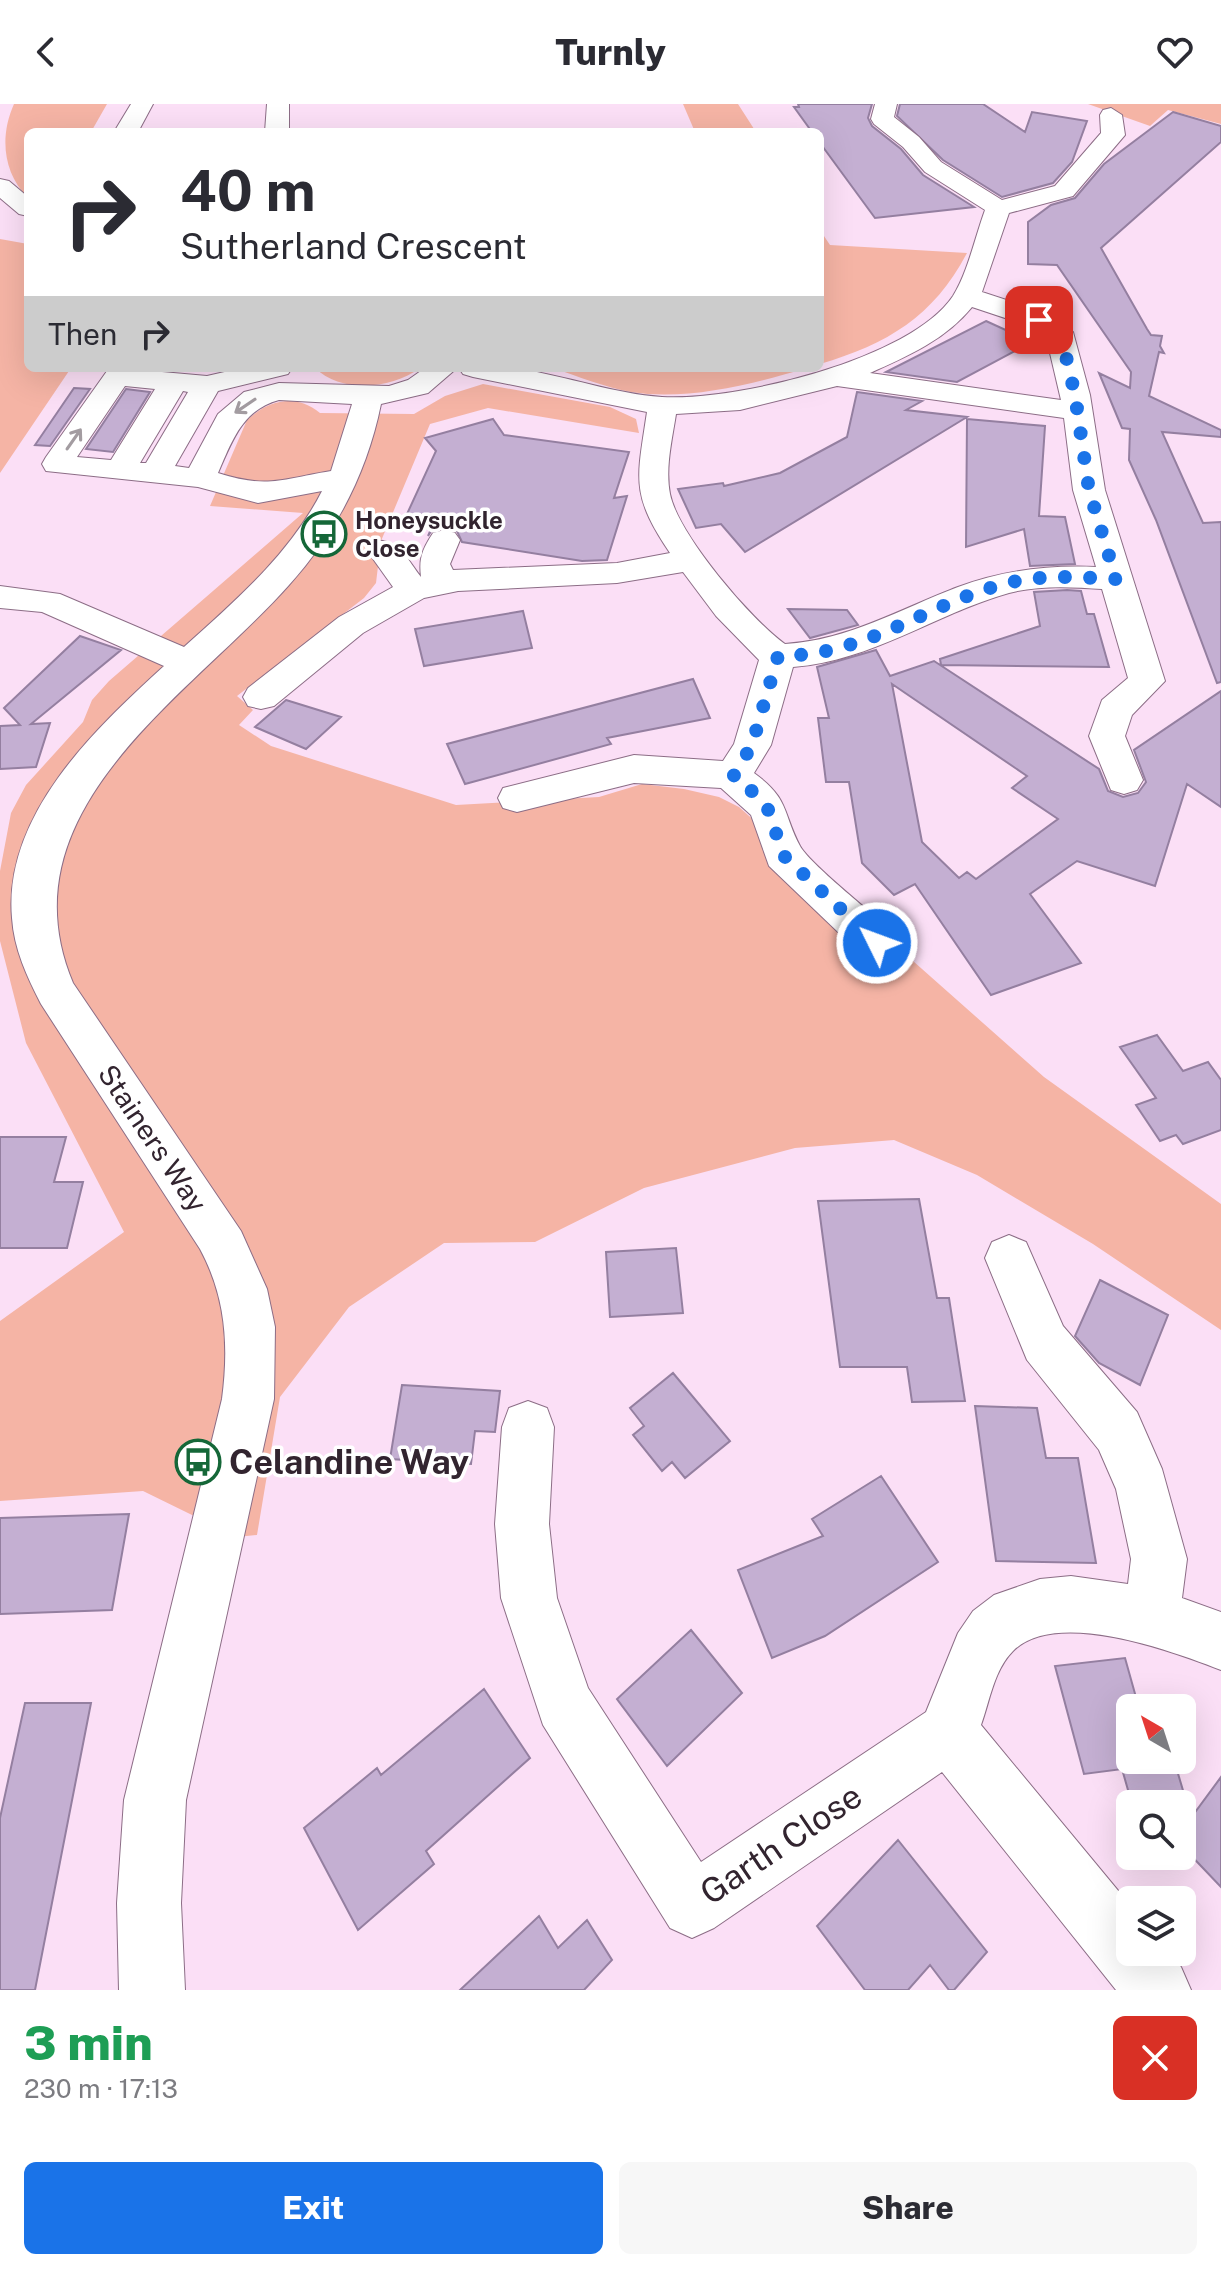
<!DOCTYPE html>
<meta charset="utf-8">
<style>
:root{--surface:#fff;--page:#f7f7f7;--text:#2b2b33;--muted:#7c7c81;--accent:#1a73e8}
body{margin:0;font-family:"Public Sans",sans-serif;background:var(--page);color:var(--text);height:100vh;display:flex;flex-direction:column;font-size:30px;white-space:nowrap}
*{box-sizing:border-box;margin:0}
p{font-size:26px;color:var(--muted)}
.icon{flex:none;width:44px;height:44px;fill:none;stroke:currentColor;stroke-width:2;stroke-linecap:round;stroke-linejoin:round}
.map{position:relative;height:1886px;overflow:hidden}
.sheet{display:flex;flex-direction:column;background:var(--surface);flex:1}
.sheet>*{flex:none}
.top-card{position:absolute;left:24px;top:24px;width:800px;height:244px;border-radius:12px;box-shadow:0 8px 32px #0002;background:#fff;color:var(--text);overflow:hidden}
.needle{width:52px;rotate:321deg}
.fabs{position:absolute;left:1116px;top:1590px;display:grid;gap:16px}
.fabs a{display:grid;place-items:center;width:80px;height:80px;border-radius:12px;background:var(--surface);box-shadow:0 8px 32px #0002;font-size:40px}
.pin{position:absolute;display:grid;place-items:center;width:68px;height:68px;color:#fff;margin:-34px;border-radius:16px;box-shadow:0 4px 12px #0006}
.me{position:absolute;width:88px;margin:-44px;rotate:312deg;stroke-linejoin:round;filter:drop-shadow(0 0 6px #0008)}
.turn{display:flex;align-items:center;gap:28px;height:168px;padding:0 24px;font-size:36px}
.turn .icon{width:104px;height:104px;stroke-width:2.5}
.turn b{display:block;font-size:56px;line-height:68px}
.then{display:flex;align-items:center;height:76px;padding:0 24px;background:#0003;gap:16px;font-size:30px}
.round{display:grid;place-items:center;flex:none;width:84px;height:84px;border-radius:12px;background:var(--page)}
.head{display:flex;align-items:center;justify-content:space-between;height:136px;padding:0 24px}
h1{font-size:48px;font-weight:800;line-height:60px;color:#1e9e55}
.primary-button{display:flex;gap:16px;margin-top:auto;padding:16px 24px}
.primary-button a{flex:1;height:92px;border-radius:12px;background:var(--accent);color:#fff;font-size:32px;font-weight:800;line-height:92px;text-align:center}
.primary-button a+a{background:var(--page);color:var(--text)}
header{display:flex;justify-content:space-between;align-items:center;height:104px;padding:0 24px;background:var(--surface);font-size:36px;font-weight:800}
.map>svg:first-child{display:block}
.green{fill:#f5b4a5}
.building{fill:#c4afd2;stroke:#947fa0;stroke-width:2;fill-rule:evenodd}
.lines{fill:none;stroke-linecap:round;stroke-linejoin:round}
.minor-casing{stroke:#8c6d86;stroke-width:2}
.minor{fill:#fff;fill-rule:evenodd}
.oneway{stroke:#a39ca1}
.route{stroke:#1a73e8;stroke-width:14;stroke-dasharray:0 25.2}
.labels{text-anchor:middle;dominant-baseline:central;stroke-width:7;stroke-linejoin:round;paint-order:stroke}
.far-poi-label{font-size:24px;font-weight:bold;fill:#32242f;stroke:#fff;text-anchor:start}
.street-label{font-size:28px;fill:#32242f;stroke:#fff}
.near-poi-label{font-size:34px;font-weight:bold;fill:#32242f;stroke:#fff;text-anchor:start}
.near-street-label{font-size:34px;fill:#32242f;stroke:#fff}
</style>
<header><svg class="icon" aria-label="back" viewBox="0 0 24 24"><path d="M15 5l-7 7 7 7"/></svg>Turnly<svg class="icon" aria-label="heart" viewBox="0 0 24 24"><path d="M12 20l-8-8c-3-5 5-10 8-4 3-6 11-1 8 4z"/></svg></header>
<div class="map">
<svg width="1221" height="1886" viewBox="0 0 1221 1886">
<rect width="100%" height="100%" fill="#fbdff6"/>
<path class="green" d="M14,0H107L91,28H28V94C2,68 0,31 14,0Z
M683,0H738L756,28H695Z
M1088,0H1221V20L1168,6L1150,22Z
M820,126L830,141L967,149C934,212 888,240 820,260Z
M0,135L28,140V264H71L0,369Z
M315,264H420C391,285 342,290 315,264Z
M554,264H807C753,280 687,297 631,288C605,283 578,273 554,264Z
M483,280L610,303L636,315L639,329L488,304L430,320L381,437L376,479L364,494L237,592L253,606L239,621L271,642L456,701L599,693L642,680L684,685L719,693L739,703L1044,973L1221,1100V1226L1093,1140L977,1071L894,1036L795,1044L644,1084L535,1138L444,1139L349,1203L280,1293L257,1431L237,1433L143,1387L0,1397V1217L124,1128L26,939L0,837V767L11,709L26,681L83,618L92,596L109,577L303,409L210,402L247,316C269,296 295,289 320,309L414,310L445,292Z"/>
<path class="building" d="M798,0H872L868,14L872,22L901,45L923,71L974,103L875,114L820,39V28H812L794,3H799Z
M900,0H983L1025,28L1032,8L1087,17L1072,58L1053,79L1002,93L943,56L897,12Z
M1173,8L1221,22V38L1101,144L1147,225L1151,231L1162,232L1160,242L1164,249L1159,248L1149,292L1221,326V333L1162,328L1203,419L1221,418V578L1217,579L1156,416L1129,356L1130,325L1122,324L1099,269L1130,284L1131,268L1057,161L1028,160V118L1051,101L1075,94L1104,60Z
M986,217L1032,238L957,278L886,268Z
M74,284L90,285L50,342L35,341Z
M126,285L150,288L113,348L86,345Z
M857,288L922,297L906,306L967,313L745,448L721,420L696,424L678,385L723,379L724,382L780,369L847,333Z
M493,315L504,331L629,348L614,394L627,392L607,456L582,457L462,438L457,427L445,423L432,426L428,432L436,414L407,410L436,347L425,334Z
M967,315L1045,322L1039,412L1065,413L1075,460L1030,462L1024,425L966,443Z
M1067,486L1081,487L1087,510H1094L1109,563L941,561L940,555L1040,522L1034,488Z
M788,505L847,506L858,521L810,534Z
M523,507L532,544L424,562L415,525Z
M80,532L121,546L31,620L50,619L36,663L0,665V622L20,621L4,604Z
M876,546L890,572L934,557L1099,665L1108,687L1123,693L1138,689L1146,678L1134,646L1221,587V703L1187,680L1155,782L1077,757L1030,790L1081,859L991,891L915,780L894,791L862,759L849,678H826L818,614H829L817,563ZM892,580L1027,672L1012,684L1058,715L976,775L967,768L959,774L922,738Z
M693,575L710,614L607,634L611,640L465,680L447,640Z
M286,596L341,613L306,645L255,623Z
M1157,931L1183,967L1208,958L1221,976V1026L1183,1040L1176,1031L1160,1037L1136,1001L1156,994L1120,943Z
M0,1033H66L54,1078H83L67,1144H0Z
M919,1095L937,1194H949L965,1297L912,1298L907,1263H840L818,1097Z
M676,1144L683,1209L610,1213L606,1148Z
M1100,1176L1168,1211L1140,1281L1099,1259L1075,1232Z
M673,1269L730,1337L685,1374L672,1358L662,1367L633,1331L644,1322L630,1304Z
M402,1281L500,1287L495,1328L475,1327L471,1360L390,1355Z
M975,1302L1037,1304L1046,1354H1078L1096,1459L996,1457Z
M881,1372L938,1458L825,1532L772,1554L738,1466L823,1432L812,1415Z
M129,1410L112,1506L0,1510V1414Z
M691,1526L742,1589L667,1662L617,1595Z
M1125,1554L1139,1604H1130V1656H1174L1187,1700H1132L1122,1665L1084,1670L1055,1562Z
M484,1585L530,1654L426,1747L434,1760L358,1826L304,1724L377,1664L381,1671Z
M25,1599H91L35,1886H0V1714Z
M1221,1673V1783L1182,1742V1726Z
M898,1736L987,1848L954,1886H949L930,1861L908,1886H865L817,1822Z
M539,1812L558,1844L587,1816L612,1856L584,1886H460Z"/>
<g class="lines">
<g class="minor-casing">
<path id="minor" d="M131,0H153L138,28H114Z
M267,0H289V28H265Z
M875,0H897L894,13L919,33L941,58L1002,96L1055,82L1101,29L1100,11L1103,6L1111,4L1122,11L1125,31L1073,92L1009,109L982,188L1049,210L1073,228L1090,291L1105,386L1165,577L1132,611L1125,632L1143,676L1137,686L1124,690L1111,686L1089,632L1102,596L1128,574L1102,485C1072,483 1039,481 1009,489C935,510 872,557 793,563L771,641L754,669C790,695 782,708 800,742C809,759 873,810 892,827L898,839L892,851L877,856L862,851L769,762L751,711L721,684L634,679L517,708L503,704L498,694L503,684L634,651L723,657L734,640L759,556L716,512L683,468L617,479L458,487L424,494L363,529L274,602L261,605L248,602L243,593L248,584L339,513L393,483L366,445L370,438C397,431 407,455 421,473C419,456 421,447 433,429L444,426L455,429L460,436L450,460L453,466L617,459L670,449C630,390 637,375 647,308L473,273L463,270L459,264C478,264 500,262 519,265C567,272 615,290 662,293C736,297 910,256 953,192C968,168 975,133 985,106L925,68L903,43L874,20L871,15ZM972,203L1029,222L1046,232L1061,296L870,269C908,252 945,236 972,203ZM837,282L1064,314L1073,386L1096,463C1048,461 1003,466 958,483C900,505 849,536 785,540C751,516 678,430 670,390C665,364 672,336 676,310L740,306Z
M0,75L9,77L28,93V112L19,110L0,94Z
M117,264L207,272L242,264H292L288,270L218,287L175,362L189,364L218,310L244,288L279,279L389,282L408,276L425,264H457L428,289L381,300C367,369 336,429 289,481C192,591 0,705 73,879L241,1127L267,1185L275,1223L274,1295L186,1696L181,1799L185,1886H119L117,1799L124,1696L222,1295C229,1242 226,1193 200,1145L41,900C27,873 14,845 12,814C3,711 95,625 164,562L42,508L0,504V482L60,490L184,543C236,496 290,450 322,387L258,399L198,383L46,367L42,360L46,353L107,267ZM125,282L155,285L111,356L77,353ZM183,287L188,288L146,359H140ZM279,296L352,300L331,367C282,375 268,385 218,369C232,337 242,306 279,296Z
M1009,1131L1026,1138L1063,1222L1137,1308L1162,1365L1187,1455L1182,1494L1221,1508V1566C1172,1547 1056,1504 1013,1547C994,1566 990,1596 981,1621L1130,1801V1848H1169L1181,1863L1191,1886H1116L942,1668L714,1824L692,1834L670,1824L543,1621L501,1494L495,1420L502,1323L509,1304L528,1297L547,1304L554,1323L549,1420L557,1494L588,1584L701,1758L926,1608L958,1529L973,1507L994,1491L1040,1475L1071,1472L1128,1480L1131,1455L1116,1385L1099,1346L1027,1256L985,1154L992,1138Z"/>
</g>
<use href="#minor" class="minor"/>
</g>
<defs><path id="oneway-shaft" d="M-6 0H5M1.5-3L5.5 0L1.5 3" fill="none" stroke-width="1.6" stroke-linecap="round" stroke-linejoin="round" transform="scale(2)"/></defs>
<g class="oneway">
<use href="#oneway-shaft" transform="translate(245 302) rotate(146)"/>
<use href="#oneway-shaft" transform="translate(74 335) rotate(-55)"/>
</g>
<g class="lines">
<path class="route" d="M877,839L783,751L769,707L757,691L733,673L752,641L778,552C865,552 922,503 1000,481C1038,470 1077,473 1116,475L1089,386L1075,291L1062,235L1055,224L1039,216"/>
</g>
<defs>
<g id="bus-ring" transform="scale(2.3)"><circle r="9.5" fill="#fff" stroke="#156738" stroke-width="1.5"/><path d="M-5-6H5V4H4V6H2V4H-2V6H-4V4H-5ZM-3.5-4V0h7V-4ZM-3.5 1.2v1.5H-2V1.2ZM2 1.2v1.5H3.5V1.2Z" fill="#156738"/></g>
</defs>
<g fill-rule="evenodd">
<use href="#bus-ring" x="324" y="430"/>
<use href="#bus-ring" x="198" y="1358"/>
</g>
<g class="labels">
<g class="far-poi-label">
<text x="355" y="416">Honeysuckle<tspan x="355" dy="28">Close</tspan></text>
</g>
<g class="street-label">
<text transform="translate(153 1034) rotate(56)">Stainers Way</text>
</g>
<g class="near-poi-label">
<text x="229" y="1358">Celandine Way</text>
</g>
<g class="near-street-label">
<text transform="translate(781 1740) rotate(-34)">Garth Close</text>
</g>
</g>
</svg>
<div class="fabs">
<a><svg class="needle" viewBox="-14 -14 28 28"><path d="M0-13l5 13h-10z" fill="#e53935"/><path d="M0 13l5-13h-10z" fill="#7c7c81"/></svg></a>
<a><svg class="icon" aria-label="search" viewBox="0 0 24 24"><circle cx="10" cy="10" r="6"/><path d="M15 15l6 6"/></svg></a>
<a><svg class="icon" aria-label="layers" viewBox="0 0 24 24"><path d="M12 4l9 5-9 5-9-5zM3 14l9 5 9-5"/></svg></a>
</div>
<div class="pin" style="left:1039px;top:216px;background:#d93025"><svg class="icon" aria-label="arrive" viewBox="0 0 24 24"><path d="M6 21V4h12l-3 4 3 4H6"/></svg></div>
<svg class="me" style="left:877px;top:839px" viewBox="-20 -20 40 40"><circle r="17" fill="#1a73e8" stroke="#fff" stroke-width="3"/><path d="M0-11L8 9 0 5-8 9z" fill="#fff"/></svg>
<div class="top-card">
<div class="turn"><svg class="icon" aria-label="right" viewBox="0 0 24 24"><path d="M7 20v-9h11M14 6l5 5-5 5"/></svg><div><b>40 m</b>Sutherland Crescent</div></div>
<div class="then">Then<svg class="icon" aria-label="right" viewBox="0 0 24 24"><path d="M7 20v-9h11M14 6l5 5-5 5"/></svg></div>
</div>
</div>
<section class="sheet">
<div class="head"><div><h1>3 min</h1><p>230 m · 17:13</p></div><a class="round" style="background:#d93025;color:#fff"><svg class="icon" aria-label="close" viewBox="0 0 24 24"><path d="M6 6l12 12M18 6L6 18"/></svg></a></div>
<div class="primary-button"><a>Exit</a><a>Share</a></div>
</section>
